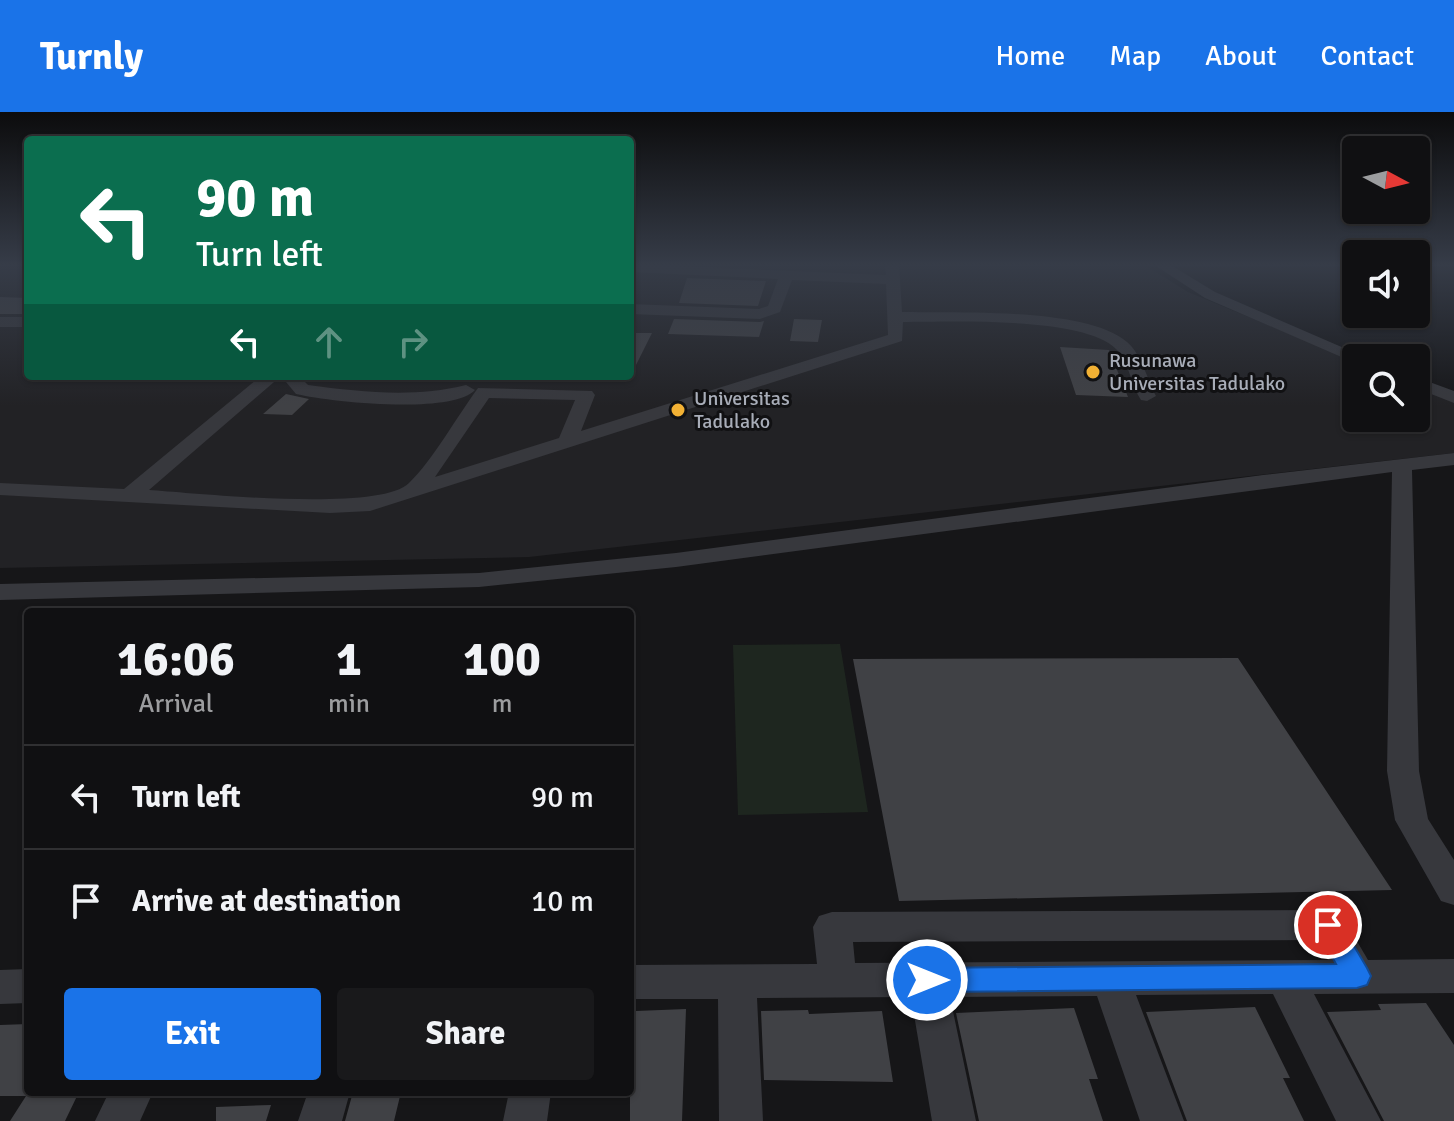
<!DOCTYPE html>
<style>
:root{--surface:#101012;--page:#19191b;--text:#f1f3f6;--muted:#9c9d9f;--line:#303032;--accent:#1a73e8}
body{margin:0;font-family:Signika,sans-serif;background:var(--page);color:var(--text);height:100vh;display:flex;flex-direction:column;font-size:30px;white-space:nowrap}
*{box-sizing:border-box;margin:0}
p{font-size:26px;color:var(--muted)}
.icon{flex:none;width:44px;height:44px;fill:none;stroke:currentColor;stroke-width:2;stroke-linecap:round;stroke-linejoin:round}
.map{position:relative;flex:1;overflow:hidden}
.panel{position:absolute;left:24px;top:496px;width:610px;height:488px;display:flex;flex-direction:column;background:var(--surface);border-radius:8px;box-shadow:0 2px 6px #0004,0 0 0 2px var(--line)}
.panel>*{flex:none}
.banner{position:absolute;left:24px;top:24px;width:610px;height:244px;border-radius:8px;box-shadow:0 2px 6px #0004,0 0 0 2px var(--line);background:#0b6e4f;color:#fff;overflow:hidden}
.needle{width:52px;rotate:97deg}
.tools{position:absolute;left:1342px;top:24px;display:grid;gap:16px}
.tools a{display:grid;place-items:center;width:88px;height:88px;border-radius:8px;background:var(--surface);box-shadow:0 2px 6px #0004,0 0 0 2px var(--line);font-size:40px}
.pin{position:absolute;display:grid;place-items:center;width:68px;height:68px;color:#fff;margin:-34px;border:4px solid #fff;border-radius:50%;box-shadow:0 2px 8px #0007}
.me{position:absolute;width:88px;margin:-44px;rotate:90deg;stroke-linejoin:round;filter:drop-shadow(0 0 6px #0008)}
.turn{display:flex;align-items:center;gap:28px;height:168px;padding:0 40px;font-size:36px}
.turn .icon{width:104px;height:104px;stroke-width:2.5}
.turn b{display:block;font-size:56px;line-height:68px}
.lanes{display:flex;align-items:center;height:76px;padding:0 40px;background:#0003;justify-content:center;gap:40px;direction:ltr}
.lanes .off{opacity:.35}
.eta{display:flex;justify-content:space-evenly;align-items:center;height:136px;text-align:center}
.eta b{font-size:48px;font-weight:700;line-height:56px}
.primary-button{display:flex;gap:16px;margin-top:auto;padding:16px 40px}
.primary-button a{flex:1;height:92px;border-radius:8px;background:var(--accent);color:#fff;font-size:32px;font-weight:700;line-height:92px;text-align:center}
.primary-button a+a{background:var(--page);color:var(--text)}
ul{padding:0;list-style:none}
li{display:flex;align-items:center;gap:24px;height:104px;padding:0 40px;border-top:2px solid var(--line)}
li div{flex:1}
li b{display:block;font-size:30px}
li em{font-style:normal}
header{display:flex;align-items:center;gap:48px;box-sizing:border-box;height:112px;padding:0 40px;background:var(--accent);color:#fff}
header strong{font-size:38px}
nav{display:flex;gap:44px;margin-inline-start:auto;font-size:28px}
.map>svg:first-child{display:block}
.built{fill:#222225}
.green{fill:#1e261f}
.building{fill:#404145}
.lines{fill:none;stroke-linecap:round;stroke-linejoin:round}
.minor{fill:#37383d;fill-rule:evenodd}
.route{fill:#1a73e8;stroke:#114b97;stroke-width:2}
.poi-dot{fill:#f2b134;stroke:#111113;stroke-width:3}
.labels{text-anchor:middle;dominant-baseline:central;stroke-width:6;stroke-linejoin:round;paint-order:stroke}
.far-poi-label{font-size:20px;fill:#a8adb8;stroke:#111113;text-anchor:start}
</style>
<header>
<strong>Turnly</strong>
<nav><a>Home</a><a>Map</a><a>About</a><a>Contact</a></nav>
</header>
<div class="map">
<svg width="1454" height="1009" viewBox="0 0 1454 1009">
<rect width="100%" height="100%" fill="#161618"/>
<path class="built" d="M0,152H28V264H630V152H1143L1188,180L1356,249V306H1416V273L1454,289V341L529,445L0,456Z"/>
<path class="green" d="M840,532L868,700L738,703L733,533Z"/>
<path class="building" d="M687,166L766,169L758,194L679,191Z
M0,185L28,186V202H0Z
M674,207L760,210L764,209L759,225L668,222Z
M794,207L822,208L818,230L790,229Z
M630,221H652L630,265Z
M1060,235L1109,238L1128,285L1076,283Z
M286,282L309,287L292,303L263,302Z
M1238,546L1392,778L899,789L853,547Z
M1426,891L1454,933V1009H1384L1327,900L1381,898L1378,892Z
M1255,895L1290,966H1283L1304,1009H1187L1146,900Z
M1074,896L1098,967H1089L1103,1009H979L956,901Z
M686,897L682,1009H630V948L636,899Z
M808,898L809,902L882,899L893,970L764,968L761,899Z
M28,912V980H79L65,1009H10L26,984H0V913Z
M353,980H401L394,1009H345Z
M271,993L266,1009H216V995Z"/>
<g class="lines">
<path class="minor" d="M630,152L886,163L885,152H899L902,200C956,201 1087,195 1127,230C1142,243 1147,267 1156,284L1147,289L1141,288C1131,273 1129,250 1116,237C1084,204 950,210 903,210L902,229L370,399L330,401L0,383V371L124,377L261,264H281L149,378C196,381 379,401 409,371C432,349 458,303 478,276L592,279L595,283L581,319L888,223L886,172L792,168L780,200L760,207L630,202V192L759,197L768,194L778,167L630,160ZM489,286L575,288L559,326L435,365Z
M1153,152H1169L1215,180L1367,246H1356V250H1353L1205,186Z
M0,205H28V215H0Z
M288,264H306L304,269L308,273C362,280 413,286 466,273L475,278C451,303 330,290 296,282L286,270Z
M1416,265L1454,279V291L1416,276Z
M1454,341V353L1412,358L1419,659L1428,707L1454,748V793L1441,789L1395,708L1387,659L1392,360L676,455L479,475L0,488V472L479,461L676,441L1263,363Z
M1328,798L1341,802L1368,848L1454,847V881L1314,882L1381,1009H1336L1273,882L1136,883L1184,1009H1140L1097,884L950,885L976,1009H932L911,885L757,886L763,1009H719L718,887H630V853L817,852L813,815L819,804L832,800ZM1317,828L1328,848L855,851L853,830Z
M28,857V891L0,892V858Z
M109,980H153L140,1009H95Z
M308,980H350L342,1009H298Z
M509,980H551L547,1009H503Z"/>
</g>
<linearGradient id="sky" x2="0" y2="1"><stop stop-color="#0c0c0d"/><stop offset="0.52" stop-color="#363c48"/><stop offset="1" stop-color="#363c48" stop-opacity="0"/></linearGradient>
<rect width="1454" height="294" fill="url(#sky)"/>
<path class="route" d="M1328,802L1337,805L1367,856L1371,864L1367,873L1357,876L927,880L918,876L914,868L918,859L927,856L1336,852L1315,813L1318,805Z"/>
<g class="poi-dot">
<circle cx="1093" cy="260" r="8"/>
<circle cx="678" cy="298" r="8"/>
</g>
<g class="labels">
<g class="far-poi-label">
<text x="1109" y="248">Rusunawa<tspan x="1109" dy="23">Universitas Tadulako</tspan></text>
<text x="694" y="286">Universitas<tspan x="694" dy="23">Tadulako</tspan></text>
</g>
</g>
</svg>
<div class="tools">
<a><svg class="needle" viewBox="-14 -14 28 28"><path d="M0-13l5 13h-10z" fill="#e53935"/><path d="M0 13l5-13h-10z" fill="#9c9d9f"/></svg></a>
<a><svg class="icon" aria-label="sound" viewBox="0 0 24 24"><path d="M4 9h4l5-4v14l-5-4H4zM17 9q2 3 0 6"/></svg></a>
<a><svg class="icon" aria-label="search" viewBox="0 0 24 24"><circle cx="10" cy="10" r="6"/><path d="M15 15l6 6"/></svg></a>
</div>
<div class="pin" style="left:1328px;top:813px;background:#d93025"><svg class="icon" aria-label="arrive" viewBox="0 0 24 24"><path d="M6 21V4h12l-3 4 3 4H6"/></svg></div>
<svg class="me" style="left:927px;top:868px" viewBox="-20 -20 40 40"><circle r="17" fill="#1a73e8" stroke="#fff" stroke-width="3"/><path d="M0-11L8 9 0 5-8 9z" fill="#fff"/></svg>
<div class="banner">
<div class="turn"><svg class="icon" aria-label="left" viewBox="0 0 24 24"><path d="M17 20v-9H6M10 6l-5 5 5 5"/></svg><div><b>90 m</b>Turn left</div></div>
<div class="lanes"><svg class="icon" aria-label="left" viewBox="0 0 24 24"><path d="M17 20v-9H6M10 6l-5 5 5 5"/></svg><svg class="icon off" aria-label="ahead" viewBox="0 0 24 24"><path d="M12 20V5M6 11l6-6 6 6"/></svg><svg class="icon off" aria-label="right" viewBox="0 0 24 24"><path d="M7 20v-9h11M14 6l5 5-5 5"/></svg></div>
</div>
<section class="panel">
<div class="eta">
<div><b>16:06</b><p>Arrival</p></div>
<div><b>1</b><p>min</p></div>
<div><b>100</b><p>m</p></div>
</div>
<ul>
<li><svg class="icon" aria-label="left" viewBox="0 0 24 24"><path d="M17 20v-9H6M10 6l-5 5 5 5"/></svg><div><b>Turn left</b></div><em>90 m</em></li>
<li><svg class="icon" aria-label="arrive" viewBox="0 0 24 24"><path d="M6 21V4h12l-3 4 3 4H6"/></svg><div><b>Arrive at destination</b></div><em>10 m</em></li>
</ul>
<div class="primary-button"><a>Exit</a><a>Share</a></div>
</section>
</div>
